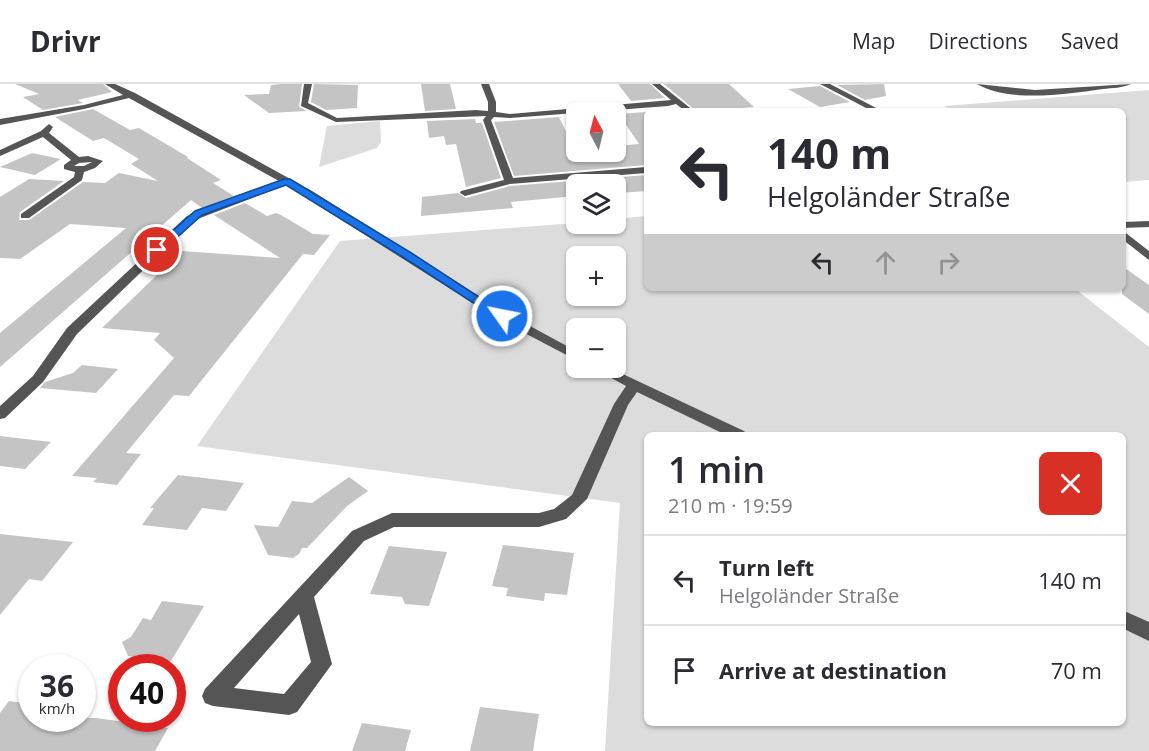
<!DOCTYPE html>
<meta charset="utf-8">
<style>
:root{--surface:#fff;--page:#f7f7f7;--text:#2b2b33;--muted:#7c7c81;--line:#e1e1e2}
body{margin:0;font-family:"Open Sans",sans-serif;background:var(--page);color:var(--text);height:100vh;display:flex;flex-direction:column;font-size:22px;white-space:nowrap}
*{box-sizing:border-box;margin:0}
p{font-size:20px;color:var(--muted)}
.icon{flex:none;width:33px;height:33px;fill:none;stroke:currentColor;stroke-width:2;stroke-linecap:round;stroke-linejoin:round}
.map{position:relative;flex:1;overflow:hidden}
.drawer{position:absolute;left:644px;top:348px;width:482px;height:294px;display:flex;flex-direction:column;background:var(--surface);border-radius:9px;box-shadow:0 2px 4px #0004}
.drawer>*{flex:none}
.top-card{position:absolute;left:644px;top:24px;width:482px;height:183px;border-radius:9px;box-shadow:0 2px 4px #0004;background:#fff;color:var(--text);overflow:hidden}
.needle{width:39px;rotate:353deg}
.controls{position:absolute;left:566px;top:18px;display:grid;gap:12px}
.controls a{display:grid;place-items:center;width:60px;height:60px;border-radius:9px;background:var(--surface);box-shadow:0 2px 4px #0004;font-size:30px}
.speed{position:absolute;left:18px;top:570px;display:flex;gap:12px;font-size:30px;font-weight:700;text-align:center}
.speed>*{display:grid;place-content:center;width:78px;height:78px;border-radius:50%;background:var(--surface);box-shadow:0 2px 4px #0004;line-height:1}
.speed small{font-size:15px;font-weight:400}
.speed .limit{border:9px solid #d22;background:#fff;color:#111}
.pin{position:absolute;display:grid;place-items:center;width:51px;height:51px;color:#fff;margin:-26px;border:3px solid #fff;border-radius:50%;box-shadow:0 2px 6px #0007}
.me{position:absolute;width:66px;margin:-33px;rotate:303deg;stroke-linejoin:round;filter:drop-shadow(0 0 4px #0008)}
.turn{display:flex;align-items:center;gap:21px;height:126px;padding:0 24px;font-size:27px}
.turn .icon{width:78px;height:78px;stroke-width:2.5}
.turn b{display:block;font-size:42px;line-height:51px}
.lanes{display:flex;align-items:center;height:57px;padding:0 24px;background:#0003;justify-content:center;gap:30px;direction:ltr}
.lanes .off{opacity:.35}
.round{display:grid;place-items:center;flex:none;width:63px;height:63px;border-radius:9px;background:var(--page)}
.head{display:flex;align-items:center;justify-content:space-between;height:102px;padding:0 24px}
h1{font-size:36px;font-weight:600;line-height:45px}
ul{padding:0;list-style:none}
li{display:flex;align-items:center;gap:18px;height:90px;padding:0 24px;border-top:2px solid var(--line)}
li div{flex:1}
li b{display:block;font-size:22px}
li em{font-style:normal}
header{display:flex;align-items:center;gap:36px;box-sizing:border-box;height:84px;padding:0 30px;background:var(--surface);border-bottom:2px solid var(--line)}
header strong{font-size:28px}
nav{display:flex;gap:33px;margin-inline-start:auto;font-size:21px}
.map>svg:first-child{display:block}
.green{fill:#dcdcdc;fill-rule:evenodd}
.building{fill:#c4c4c4}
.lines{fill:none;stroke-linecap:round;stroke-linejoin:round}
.minor{fill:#555;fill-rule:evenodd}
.route{fill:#1a73e8;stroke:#114b97;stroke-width:1.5}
</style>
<header>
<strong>Drivr</strong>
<nav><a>Map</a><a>Directions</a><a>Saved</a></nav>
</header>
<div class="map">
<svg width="1149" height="667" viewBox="0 0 1149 667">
<rect width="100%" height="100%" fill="#fff"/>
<path class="green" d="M1149,6V96L1122,98V27H953L944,22Z
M380,37L381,58L377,64L319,83L327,42Z
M646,132V204H1074L1149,263V667H605L620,419L197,362L340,157L576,139L615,140V135ZM576,172H615V212H576ZM576,244H615V284H576ZM646,351H1122V639H646Z"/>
<path class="building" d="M15,0H103L112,8L78,16L83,19L43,26L23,13L39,10Z
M281,0H302L299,23L307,27L269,29L244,11L269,10L271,1Z
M314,0L358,1L357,24L326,26L311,18Z
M421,0H450L456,25L425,27Z
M618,0H650L665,14L631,17Z
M664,0H729L754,23L732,25L734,27H696Z
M884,0L886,12L865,16L837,1Z
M820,2L850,18L820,23L788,5Z
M93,25L130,46L139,44L188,73L187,74L221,96L213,99L234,112L202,124L191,116L0,283V249L126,144L70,140L20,175L0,174V113L29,95L64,97L20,128L19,136H29L83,98L105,99L119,89L158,97L131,80L139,75L104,54L93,57L55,33Z
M646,28V81L514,92L494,38L559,33L576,68H615V62L639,60L619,30Z
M475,35L476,39H482L501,94L466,103L456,60L446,61L444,52L429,54L427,37Z
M32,69L61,75L35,91L0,83Z
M646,91V107L619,109L615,100H576V112L511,118L513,124L421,132L422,113L458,109L466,114L510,102Z
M245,119L267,132L276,129L281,131L313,150L330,151L314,171L303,170L189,312L174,311L126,369L141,370L117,401L93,398L97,394L72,392L174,274L154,256L160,249L102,244L182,167L280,174L214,131Z
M1122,182L1149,201V230L1122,210Z
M82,281L118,285L96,309L40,304L45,298L73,289Z
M0,352L51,358L25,385L0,382Z
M178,391L221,396L244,399L226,427L202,424L187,446L142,441L154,424H150Z
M349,393L368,407L347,422L307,464H302L299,470L293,474L268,471L254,441L278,443L292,417L312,419Z
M0,450L73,458L42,497L29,495L0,531Z
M503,461L574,469L567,511L545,509L544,517L506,512L508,504L492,502Z
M389,462L447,468L429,522L405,520L402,513L370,510Z
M162,517L204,522L171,577L128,572L122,558L131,553L143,534L151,536Z
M9,617L32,620V634H96L168,644L155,667H0V629Z
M480,623L539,630L533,667H470Z
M362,639L411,646L405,667H352Z"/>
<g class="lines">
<path class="minor" d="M105,0H115L135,9L312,107L506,229L576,267V276L498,235L286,101L195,136L77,250L43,298L5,334L0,335V322L33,292L67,244L187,132L279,97L129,14L84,25L0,41V35L84,21L123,11Z
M304,0H312L308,19L337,34L476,26L488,27V18L481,0H489L496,18V28L510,30L671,16L652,0H660L694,27H685L676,20L668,22L510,34L494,33L491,36L513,94L646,83V89L510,100L465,112L460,109L461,107L504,96L483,36L486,32L336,38L301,22Z
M820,0H830L882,27H872Z
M977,0L1035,6L1131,0C1123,4 1112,4 1103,5C1068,10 1008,19 977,0Z
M49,40L53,43L49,49L79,73L88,72L103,77L95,84L84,88L82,96L29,134H21V130L74,93L75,88L64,85V81L71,76L43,53L0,72V66L41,47ZM92,78L84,82H74L79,79Z
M1149,137V143L1122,144V138Z
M1122,146L1149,167V176L1122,155Z
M593,284H610L744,347L747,351H726L637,308L628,321L587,415L566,435L539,443H394L364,457L314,513L332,580L297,628L289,631L213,622L205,619L202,612L205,605L352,447L392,429H539L554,425L572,411L614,320L626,302ZM299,530L311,578L284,610L234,604Z
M1122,526L1149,538V557L1122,544Z"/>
</g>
<path class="route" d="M284,95H290L413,170L508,232L506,235H498L406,175L286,101L202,131L160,169L151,166L195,127Z"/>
</svg>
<div class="controls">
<a><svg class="needle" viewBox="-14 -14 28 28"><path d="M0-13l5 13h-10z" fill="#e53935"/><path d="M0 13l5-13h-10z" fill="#7c7c81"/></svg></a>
<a><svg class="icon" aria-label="layers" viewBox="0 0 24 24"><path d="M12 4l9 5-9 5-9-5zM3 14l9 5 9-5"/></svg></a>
<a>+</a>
<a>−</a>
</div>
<div class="speed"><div>36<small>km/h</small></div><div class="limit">40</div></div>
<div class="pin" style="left:157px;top:166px;background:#d93025"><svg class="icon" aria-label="arrive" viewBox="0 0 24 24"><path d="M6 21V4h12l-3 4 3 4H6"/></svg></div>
<svg class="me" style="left:502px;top:232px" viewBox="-20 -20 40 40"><circle r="17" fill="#1a73e8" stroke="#fff" stroke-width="3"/><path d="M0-11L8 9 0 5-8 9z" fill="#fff"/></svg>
<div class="top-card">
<div class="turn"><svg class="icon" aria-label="left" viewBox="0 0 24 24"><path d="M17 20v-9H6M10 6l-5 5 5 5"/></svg><div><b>140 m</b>Helgoländer Straße</div></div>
<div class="lanes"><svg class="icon" aria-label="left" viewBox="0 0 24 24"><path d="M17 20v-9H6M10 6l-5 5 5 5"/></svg><svg class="icon off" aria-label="ahead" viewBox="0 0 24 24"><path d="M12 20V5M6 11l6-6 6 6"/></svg><svg class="icon off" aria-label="right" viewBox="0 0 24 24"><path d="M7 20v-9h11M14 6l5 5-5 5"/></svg></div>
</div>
<section class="drawer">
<div class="head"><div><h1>1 min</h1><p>210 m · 19:59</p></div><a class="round" style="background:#d93025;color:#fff"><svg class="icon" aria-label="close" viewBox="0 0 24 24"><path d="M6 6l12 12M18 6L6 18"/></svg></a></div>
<ul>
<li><svg class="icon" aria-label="left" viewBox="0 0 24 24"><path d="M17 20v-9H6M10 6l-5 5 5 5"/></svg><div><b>Turn left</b><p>Helgoländer Straße</p></div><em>140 m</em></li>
<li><svg class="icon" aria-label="arrive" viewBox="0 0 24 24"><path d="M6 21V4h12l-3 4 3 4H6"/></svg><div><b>Arrive at destination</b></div><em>70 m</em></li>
</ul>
</section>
</div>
